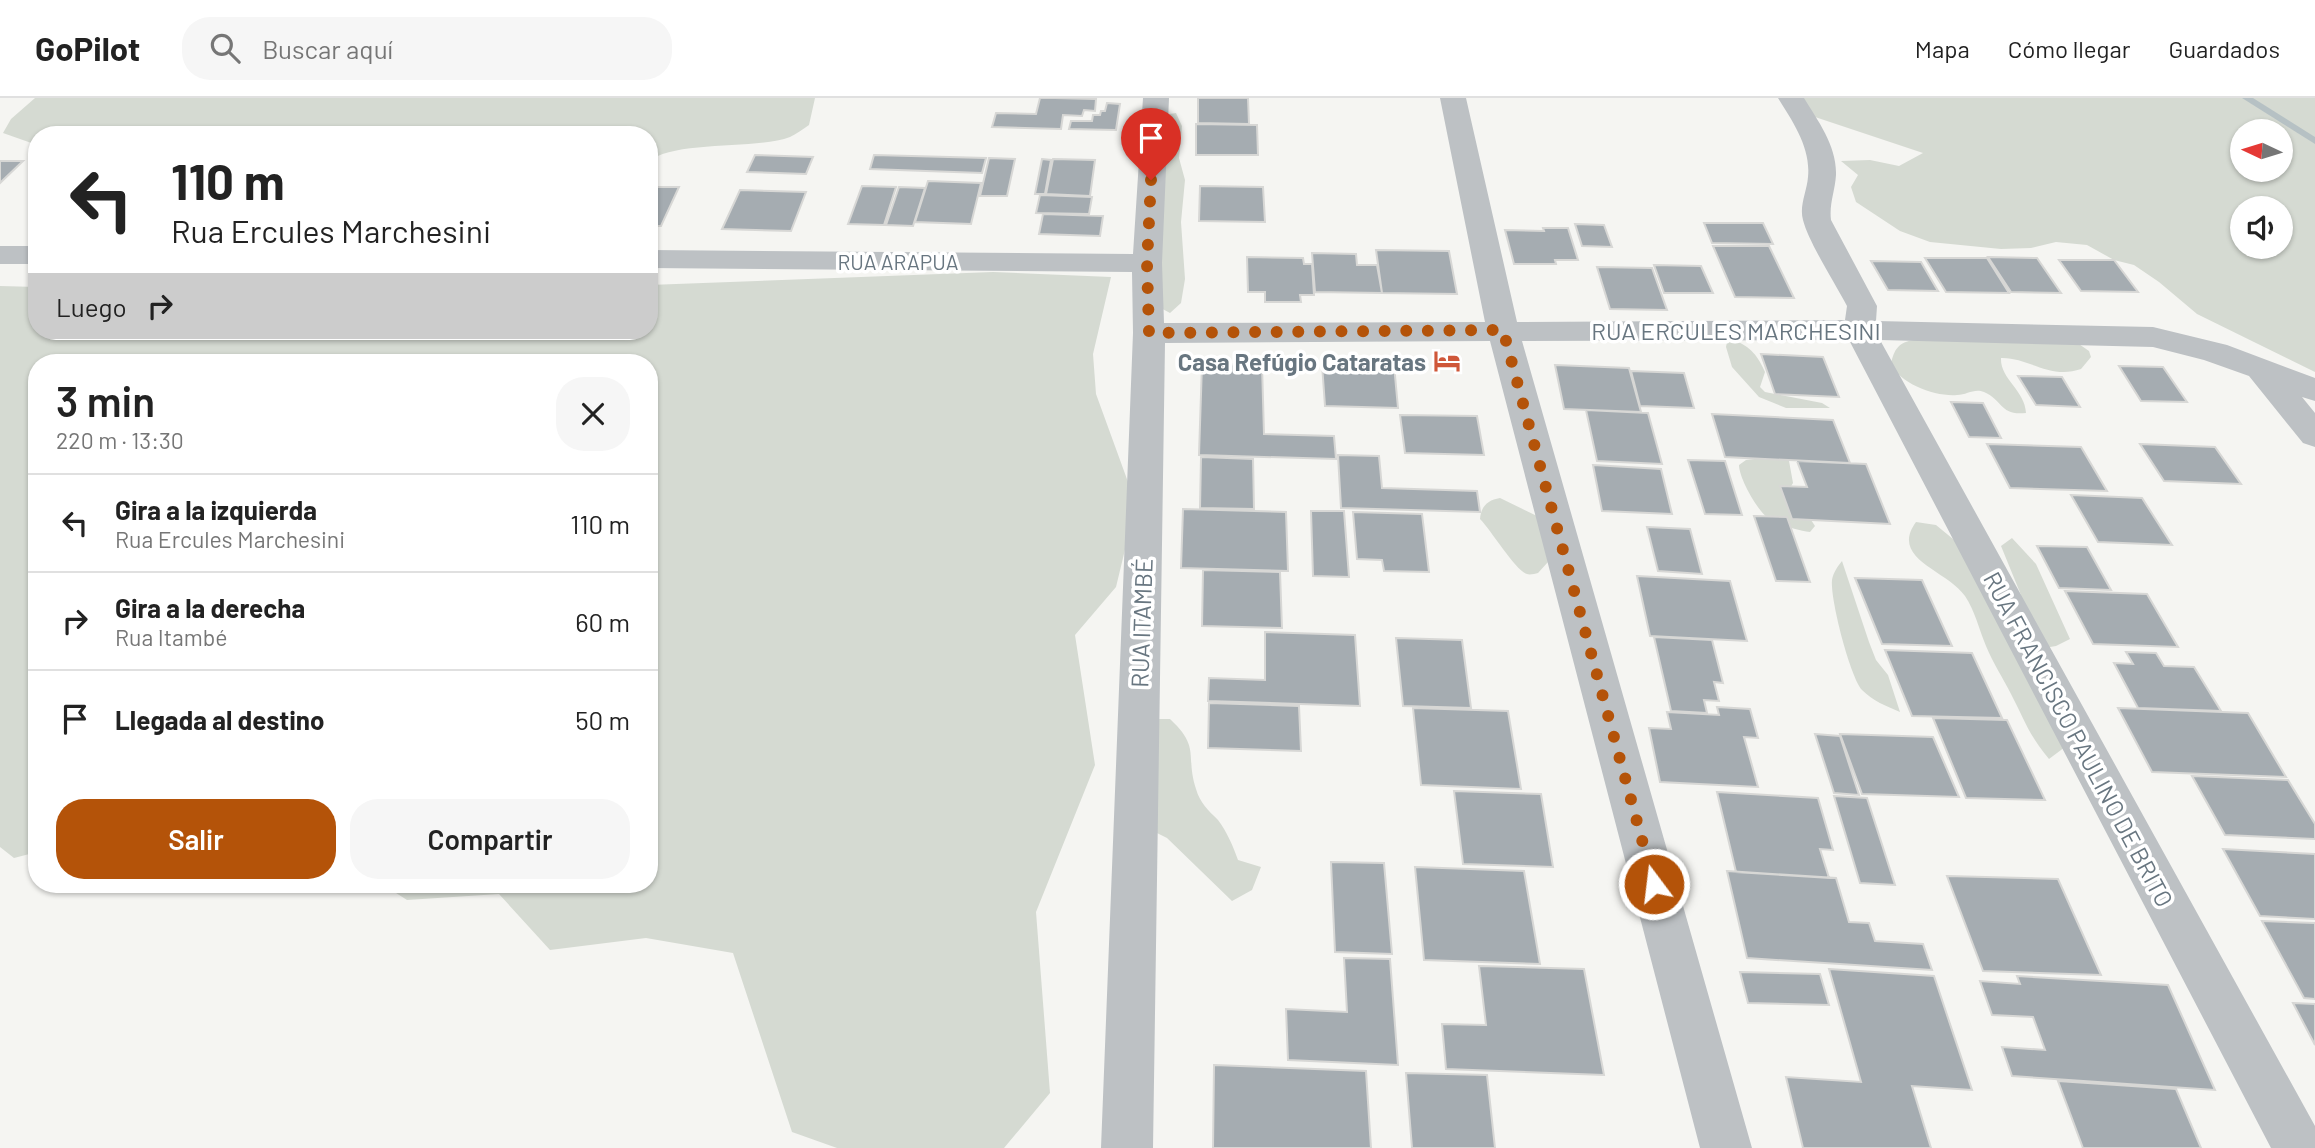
<!DOCTYPE html>
<html lang="es">
<meta charset="utf-8">
<style>
:root{--surface:#fff;--page:#f6f6f6;--text:#222;--muted:#767676;--line:#e0e0e0;--accent:#b45309}
body{margin:0;font-family:Barlow,sans-serif;background:var(--page);color:var(--text);height:100vh;display:flex;flex-direction:column;font-size:26px;white-space:nowrap}
*{box-sizing:border-box;margin:0}
p{font-size:23px;color:var(--muted)}
.icon{flex:none;width:38px;height:38px;fill:none;stroke:currentColor;stroke-width:2;stroke-linecap:round;stroke-linejoin:round}
.map{position:relative;flex:1;overflow:hidden}
.drawer{position:absolute;left:28px;top:256px;width:630px;height:539px;display:flex;flex-direction:column;background:var(--surface);border-radius:28px;box-shadow:0 2px 5px #0004}
.drawer>*{flex:none}
.banner{position:absolute;left:28px;top:28px;width:630px;height:214px;border-radius:28px;box-shadow:0 2px 5px #0004;background:#fff;color:var(--text);overflow:hidden}
.needle{width:46px;rotate:274deg}
.buttons{position:absolute;left:2230px;top:21px;display:grid;gap:14px}
.buttons a{display:grid;place-items:center;width:63px;height:63px;border-radius:50%;background:var(--surface);box-shadow:0 2px 5px #0004;font-size:35px}
.pin{position:absolute;display:grid;place-items:center;width:60px;height:60px;color:#fff;margin:-72px -30px;border-radius:50% 50% 50% 0;rotate:-45deg;box-shadow:0 0 7px #0007}
.pin .icon{rotate:45deg}
.me{position:absolute;width:77px;margin:-38px;rotate:345deg;stroke-linejoin:round;filter:drop-shadow(0 0 5px #0008)}
.turn{display:flex;align-items:center;gap:24px;height:147px;padding:0 28px;font-size:32px}
.turn .icon{width:91px;height:91px;stroke-width:2.5}
.turn b{display:block;font-size:49px;line-height:60px}
.then{display:flex;align-items:center;height:66px;padding:0 28px;background:#0003;gap:14px;font-size:26px}
.round{display:grid;place-items:center;flex:none;width:74px;height:74px;border-radius:28px;background:var(--page)}
.headline{display:flex;align-items:center;justify-content:space-between;height:119px;padding:0 28px}
h1{font-size:42px;font-weight:600;line-height:52px}
.primary-button{display:flex;gap:14px;margin-top:auto;padding:14px 28px}
.primary-button a{flex:1;height:80px;border-radius:28px;background:var(--accent);color:#fff;font-size:28px;font-weight:600;line-height:80px;text-align:center}
.primary-button a+a{background:var(--page);color:var(--text)}
ul{padding:0;list-style:none}
li{display:flex;align-items:center;gap:21px;height:98px;padding:0 28px;border-top:2px solid var(--line)}
li div{flex:1}
li b{display:block;font-size:26px}
li em{font-style:normal}
header{display:flex;align-items:center;gap:42px;box-sizing:border-box;height:98px;padding:0 35px;background:var(--surface);border-bottom:2px solid var(--line)}
header strong{font-size:33px}
nav{display:flex;gap:38px;margin-inline-start:auto;font-size:24px}
.search{width:490px;height:63px;background:var(--page);display:flex;align-items:center;gap:18px;box-sizing:border-box;padding:0 24px;border-radius:28px;color:var(--muted);font-size:26px}
.map>svg:first-child{display:block}
.green{fill:#d5dad2;fill-rule:evenodd}
.lines{fill:none;stroke-linecap:round;stroke-linejoin:round}
.stream{fill:#b6c1c4;fill-rule:evenodd}
.building{fill:#a5acb1;stroke:#d7d7d5;stroke-width:2}
.minor{fill:#bdc1c4;fill-rule:evenodd}
.route{stroke:#b45309;stroke-width:12;stroke-dasharray:0 21.6}
.labels{text-anchor:middle;dominant-baseline:central;stroke-width:7;stroke-linejoin:round;paint-order:stroke}
.far-street-label{font-size:21px;fill:#687680;stroke:#fff}
.street-label{font-size:24px;fill:#687680;stroke:#fff}
.poi-label{font-size:24px;font-weight:bold;fill:#687680;stroke:#fff;text-anchor:end}
</style>
<header>
<strong>GoPilot</strong>
<div class="search"><svg class="icon" aria-label="search" viewBox="0 0 24 24"><circle cx="10" cy="10" r="6"/><path d="M15 15l6 6"/></svg>Buscar aquí</div>
<nav><a>Mapa</a><a>Cómo llegar</a><a>Guardados</a></nav>
</header>
<div class="map">
<svg width="2315" height="1050" viewBox="0 0 2315 1050">
<rect width="100%" height="100%" fill="#f5f5f2"/>
<path class="green" d="M35,0H815L809,27C803,31 796,36 790,39C756,52 671,42 649,64V37H37V47L3,35L11,21Z
M1796,0H2315V274L2197,216L2159,184L2134,167L2114,162L2087,147L2056,144L2031,150L2001,151L1930,144L1900,133L1856,104L1851,89L1858,77L1841,63L1870,62L1899,68L1923,55L1800,14ZM2242,33H2280V72H2242ZM2242,110H2280V149H2242Z
M1176,15L1182,28L1179,60L1185,82L1181,124L1185,181L1181,205L1170,215L1157,208L1163,17Z
M993,174L1111,179L1093,256L1096,296L1128,384L1129,435L1116,489L1075,537L1095,667L1036,814L1050,995L1004,1050H837L792,1034L733,855L646,840L550,852L499,796L407,802L382,786H649V264H37V754L14,760L0,749V188L37,189V233H649V187Z
M1734,242C1751,249 1758,258 1765,274L1760,289L1765,294L1822,305L1830,310H1786L1759,299L1732,269L1726,249L1727,244Z
M1914,242L2076,244L2089,253L2091,259L2081,271C2050,282 2028,259 2001,260C2000,281 2025,292 2026,315C2000,318 2003,302 1984,294C1974,290 1967,297 1957,297C1936,299 1900,286 1891,266C1894,251 1899,244 1914,242Z
M1780,358L1789,363L1793,385L1790,390L1815,428L1810,434C1797,432 1779,427 1768,420C1757,412 1739,380 1739,367L1746,362Z
M1500,400L1537,418L1548,464L1538,475C1535,476 1529,477 1527,476C1516,473 1491,432 1480,421C1481,408 1488,402 1500,400Z
M1916,424L1936,427L2021,497L2001,448L2012,440L2036,466L2070,541L2056,548L2038,551L2065,649L2049,661C2029,637 2025,623 2011,596C2003,580 1993,565 1986,548C1979,531 1975,513 1965,498C1947,472 1889,461 1916,424Z
M1842,463L1869,544L1876,562L1888,577L1900,614C1886,608 1873,603 1862,592C1850,578 1830,501 1832,482C1833,475 1838,468 1842,463Z
M1146,621H1170C1201,650 1185,657 1196,691C1200,705 1208,712 1218,722C1227,734 1233,748 1238,762L1261,769L1252,792L1232,803L1167,740L1147,730Z"/>
<g class="lines">
<path class="stream" d="M2242,0H2253L2315,39V46Z"/>
</g>
<path class="building" d="M1040,0H1055L1096,1L1095,13L1084,12L1082,18L1063,17L1061,31L992,29L996,15L1036,16Z
M1198,0H1248L1249,26L1198,25Z
M1107,5L1120,6L1116,32L1069,31L1071,23H1092L1093,17H1100L1101,13H1105Z
M1196,26L1257,27L1258,57H1196Z
M755,57L813,59L806,76L747,74Z
M874,57L986,60L982,75L870,71Z
M989,60L1015,61L1007,98H980Z
M1042,61L1051,62L1045,96H1035Z
M1053,61L1095,62L1090,98L1046,96Z
M0,63H23L0,85Z
M928,83L981,85L971,126L915,124Z
M862,88L896,89L884,127L848,126Z
M1200,88L1263,89L1265,124L1199,123Z
M649,89H679L661,128H649Z
M899,89L925,90L913,128L886,127Z
M740,92L806,94L791,133L722,131Z
M1040,97L1092,99L1089,116L1036,115Z
M1043,116L1103,118L1100,138L1039,136Z
M1704,125H1763L1773,146L1712,145Z
M1575,126L1604,127L1612,149L1582,148Z
M1543,130H1568L1578,162H1555L1556,166H1514L1505,132L1544,133Z
M1713,148H1769L1794,200L1735,199Z
M1376,152L1449,153L1457,196L1382,195Z
M1312,155L1356,156L1357,167H1377L1382,195L1315,194Z
M1247,159L1303,160L1304,166H1312L1314,197H1300L1301,204H1265V194H1248Z
M1988,159L2037,160L2061,195L2011,194Z
M1925,160H1987L2009,195L1946,194Z
M2059,162H2114L2138,194L2081,193Z
M1871,163L1921,164L1938,193L1888,192Z
M1654,167L1701,168L1713,195H1664Z
M1597,169L1652,170L1667,212L1610,211Z
M1761,256L1823,259L1839,299L1775,296Z
M1202,266L1262,267L1264,336L1334,338L1336,361L1199,357Z
M1322,266L1394,267L1398,310L1325,308Z
M1555,267L1629,270L1641,314L1564,311Z
M2119,268L2163,269L2187,304L2141,303Z
M1631,273L1684,275L1694,310L1640,308Z
M2018,278L2062,279L2080,309L2036,307Z
M1951,304L1983,305L2001,340L1969,339Z
M1586,312L1648,315L1662,366L1597,363Z
M1712,316L1833,322L1850,365L1725,359Z
M1400,317L1477,318L1484,357L1405,355Z
M1987,346L2081,349L2107,393L2010,390Z
M2140,346L2215,349L2241,386L2164,383Z
M1338,357L1379,358L1382,390L1477,393L1480,414L1341,410Z
M1201,359L1253,361L1254,411L1200,410Z
M1688,362L1725,363L1742,417L1705,416Z
M1797,363L1866,366L1890,426L1792,421L1780,388L1807,389Z
M1593,367L1661,371L1672,416L1602,413Z
M2071,397L2142,400L2172,447L2098,444Z
M1183,411L1286,414L1288,473L1181,470Z
M1311,413H1344L1349,479L1313,478Z
M1353,414L1422,416L1429,474L1384,473L1382,462L1357,461Z
M1754,418L1787,419L1810,484L1776,483Z
M1647,429L1690,431L1702,476L1658,473Z
M2037,448L2087,449L2111,492L2059,490Z
M1203,472L1280,474L1282,530L1202,528Z
M1637,478L1730,483L1747,543L1650,538Z
M1855,480L1922,482L1952,548L1882,546Z
M2065,493L2147,496L2178,549L2093,546Z
M1265,534L1355,537L1360,608L1208,603L1209,580L1265,582Z
M1654,539L1712,542L1723,585L1714,584L1719,603L1704,602L1707,615L1671,613Z
M1396,540L1462,542L1471,610L1403,608Z
M1885,552L1972,555L2002,620L1912,618Z
M2126,554L2156,555L2164,568L2194,569L2221,613L2138,610L2114,565L2133,566Z
M1209,605L1299,608L1301,653L1208,650Z
M1717,609L1750,611L1758,640L1744,639L1758,689L1660,684L1649,630L1671,631L1667,614L1719,617Z
M1413,610L1508,613L1521,691L1421,687Z
M2118,610L2248,615L2286,679L2152,674Z
M1933,620L2007,622L2045,702L1966,700Z
M1815,636L1840,638L1859,697L1834,695Z
M1840,636L1933,639L1959,699L1862,696Z
M2192,678L2288,682L2315,726V741L2225,737Z
M1454,693L1541,696L1553,769L1463,766Z
M1717,694L1818,700L1833,752L1820,751L1829,780L1736,774Z
M1834,698L1867,700L1895,787L1860,785Z
M2223,751L2315,756V821L2260,818Z
M1331,764L1384,765L1392,856L1335,854Z
M1415,769L1524,773L1540,866L1424,862Z
M1727,773L1836,780L1849,824L1869,825L1875,843L1923,846L1932,872L1747,860Z
M1947,778L2058,781L2101,877L1983,873Z
M2262,823L2315,825V901L2304,900Z
M1344,860L1390,861L1398,967L1288,962L1286,911L1347,914Z
M1479,868L1584,871L1604,977L1446,971L1442,926L1486,927Z
M1829,871L1934,878L1972,992L1912,988L1931,1050H1803L1786,979L1861,984Z
M1740,874L1820,876L1829,907L1748,905Z
M2017,878L2168,887L2215,992L2012,978L2002,949L2045,952L2033,919L1992,917L1980,883L2020,886Z
M2293,905L2315,906V947Z
M1214,967L1366,973L1371,1050H1213Z
M1406,975L1487,977L1495,1050H1412Z
M2058,983L2176,991L2201,1050H2083Z"/>
<g class="lines">
<path class="minor" d="M1143,0H1169L1162,165L1164,225L1485,224L1440,0H1466L1517,224L1845,222L1847,208C1835,185 1809,145 1803,122C1799,108 1807,93 1808,79C1811,50 1793,24 1778,0H1804C1818,23 1837,48 1836,77C1835,93 1829,106 1831,122L1877,208L1876,223L2153,229L2227,247L2315,280V303L2302,299L2315,315V349L2303,345L2249,278L2204,262L2153,249L1880,242L2315,1028V1050H2271L1849,242L1522,243L1752,1050H1700L1490,243L1165,245L1153,1050H1101L1133,235L1132,174L649,170V152L1133,156Z
M0,148H37V166H0Z"/>
</g>
<g class="lines">
<path class="route" d="M1151,82L1147,165L1149,235L1503,232L1654,786"/>
</g>
<defs>
<g id="hotel-bare" transform="scale(2.1)"><path d="M-6-4.5h1.5V1H6V5H4.5V3h-9V5H-6ZM-4 0a1.8 1.8 0 1 1 3.6 0ZM.5 0V-2.5h3Q6-2.5 6 0Z" fill="#cf5739" stroke="#fff" stroke-width="2.5" paint-order="stroke"/></g>
</defs>
<g fill-rule="evenodd">
<use href="#hotel-bare" x="1447" y="263"/>
</g>
<g class="labels">
<g class="far-street-label">
<text x="898" y="163">RUA ARAPUA</text>
</g>
<g class="street-label">
<text x="1736" y="232">RUA ERCULES MARCHESINI</text>
<text transform="translate(1141 525) rotate(-88)">RUA ITAMBÉ</text>
<text transform="translate(2079 641) rotate(62)">RUA FRANCISCO PAULINO DE BRITO</text>
</g>
<g class="poi-label">
<text x="1426" y="263">Casa Refúgio Cataratas</text>
</g>
</g>
</svg>
<div class="buttons">
<a><svg class="needle" viewBox="-14 -14 28 28"><path d="M0-13l5 13h-10z" fill="#e53935"/><path d="M0 13l5-13h-10z" fill="#767676"/></svg></a>
<a><svg class="icon" aria-label="sound" viewBox="0 0 24 24"><path d="M4 9h4l5-4v14l-5-4H4zM17 9q2 3 0 6"/></svg></a>
</div>
<div class="pin" style="left:1151px;top:82px;background:#d93025"><svg class="icon" aria-label="arrive" viewBox="0 0 24 24"><path d="M6 21V4h12l-3 4 3 4H6"/></svg></div>
<svg class="me" style="left:1654px;top:786px" viewBox="-20 -20 40 40"><circle r="17" fill="#b45309" stroke="#fff" stroke-width="3"/><path d="M0-11L8 9 0 5-8 9z" fill="#fff"/></svg>
<div class="banner">
<div class="turn"><svg class="icon" aria-label="left" viewBox="0 0 24 24"><path d="M17 20v-9H6M10 6l-5 5 5 5"/></svg><div><b>110 m</b>Rua Ercules Marchesini</div></div>
<div class="then">Luego<svg class="icon" aria-label="right" viewBox="0 0 24 24"><path d="M7 20v-9h11M14 6l5 5-5 5"/></svg></div>
</div>
<section class="drawer">
<div class="headline"><div><h1>3 min</h1><p>220 m · 13:30</p></div><a class="round"><svg class="icon" aria-label="close" viewBox="0 0 24 24"><path d="M6 6l12 12M18 6L6 18"/></svg></a></div>
<ul>
<li><svg class="icon" aria-label="left" viewBox="0 0 24 24"><path d="M17 20v-9H6M10 6l-5 5 5 5"/></svg><div><b>Gira a la izquierda</b><p>Rua Ercules Marchesini</p></div><em>110 m</em></li>
<li><svg class="icon" aria-label="right" viewBox="0 0 24 24"><path d="M7 20v-9h11M14 6l5 5-5 5"/></svg><div><b>Gira a la derecha</b><p>Rua Itambé</p></div><em>60 m</em></li>
<li><svg class="icon" aria-label="arrive" viewBox="0 0 24 24"><path d="M6 21V4h12l-3 4 3 4H6"/></svg><div><b>Llegada al destino</b></div><em>50 m</em></li>
</ul>
<div class="primary-button"><a>Salir</a><a>Compartir</a></div>
</section>
</div>
